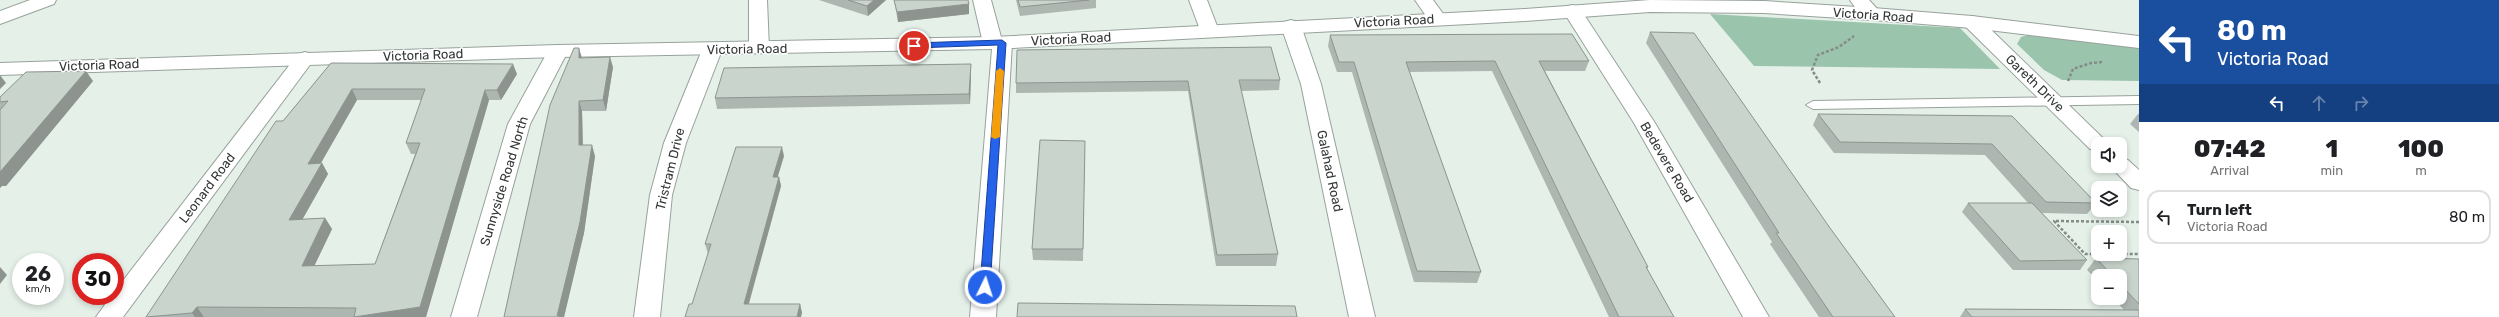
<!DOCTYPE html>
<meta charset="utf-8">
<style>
:root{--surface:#fff;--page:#f2f2f2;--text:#202124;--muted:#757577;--line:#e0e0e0}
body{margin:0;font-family:Rubik,sans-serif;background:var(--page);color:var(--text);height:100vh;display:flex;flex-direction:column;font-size:15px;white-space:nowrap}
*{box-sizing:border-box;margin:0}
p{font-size:13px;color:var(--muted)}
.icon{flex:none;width:22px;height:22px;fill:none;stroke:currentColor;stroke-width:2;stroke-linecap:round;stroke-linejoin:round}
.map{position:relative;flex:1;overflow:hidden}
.side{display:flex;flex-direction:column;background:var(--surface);width:360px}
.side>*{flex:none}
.hud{background:#1a4fa0;color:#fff;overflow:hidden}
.tools{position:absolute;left:2091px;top:137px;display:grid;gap:8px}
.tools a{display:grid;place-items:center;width:36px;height:36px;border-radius:8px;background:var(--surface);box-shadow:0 2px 6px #0003;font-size:20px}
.speed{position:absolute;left:12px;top:253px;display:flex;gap:8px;font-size:20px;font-weight:700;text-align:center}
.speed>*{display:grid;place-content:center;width:52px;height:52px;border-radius:50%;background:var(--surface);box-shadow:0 2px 6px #0003;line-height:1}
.speed small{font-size:10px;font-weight:400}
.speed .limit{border:6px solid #d22;background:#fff;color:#111}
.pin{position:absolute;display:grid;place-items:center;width:34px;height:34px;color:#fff;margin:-17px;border:2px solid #fff;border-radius:50%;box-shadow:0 1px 4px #0007}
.me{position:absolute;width:44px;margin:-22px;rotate:4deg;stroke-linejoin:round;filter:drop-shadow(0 0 3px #0008)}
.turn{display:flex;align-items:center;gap:14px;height:84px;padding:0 12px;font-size:18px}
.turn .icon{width:52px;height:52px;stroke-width:2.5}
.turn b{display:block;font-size:28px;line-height:34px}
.lanes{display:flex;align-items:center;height:38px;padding:0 12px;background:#0003;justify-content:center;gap:20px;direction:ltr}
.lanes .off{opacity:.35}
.eta{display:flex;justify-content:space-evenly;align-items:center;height:68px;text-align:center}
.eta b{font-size:24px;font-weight:800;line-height:28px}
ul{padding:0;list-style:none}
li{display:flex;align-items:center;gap:12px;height:54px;margin:0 8px 6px;padding:0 4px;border:2px solid var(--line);border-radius:12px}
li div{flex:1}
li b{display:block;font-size:15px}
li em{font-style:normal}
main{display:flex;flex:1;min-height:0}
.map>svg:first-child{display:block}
.green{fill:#9bc4ac}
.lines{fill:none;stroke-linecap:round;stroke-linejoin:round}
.lane-casing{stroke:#98a29c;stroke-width:2}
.street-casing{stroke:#98a29c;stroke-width:2}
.secondary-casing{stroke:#98a29c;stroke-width:2}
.path{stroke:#858c88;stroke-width:2.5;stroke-dasharray:3 2;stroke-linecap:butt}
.lane{fill:#fff;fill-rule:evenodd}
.street{fill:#fff;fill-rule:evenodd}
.secondary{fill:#fff;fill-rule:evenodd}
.wall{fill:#adb6b0;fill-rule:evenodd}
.shaded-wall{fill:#8d9490}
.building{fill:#c9d4cd;stroke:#8d9490;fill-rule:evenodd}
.route{fill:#2563eb;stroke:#184099}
.slow{fill:#f59e0b}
.labels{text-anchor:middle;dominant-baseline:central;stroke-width:3;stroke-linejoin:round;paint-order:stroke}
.street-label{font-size:13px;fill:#333735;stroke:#fff}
</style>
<main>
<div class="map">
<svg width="2139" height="317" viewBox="0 0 2139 317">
<rect width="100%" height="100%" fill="#e5f0e9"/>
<path class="green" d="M1710,14L1960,28L2000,69L1754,66Z
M2028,35L2139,46V81L2062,80L2044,70L2017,44L2021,37Z"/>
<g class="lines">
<g class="lane-casing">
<path id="lane" d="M2139,96V104L1813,109L1806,105L1813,101Z"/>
</g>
<g class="street-casing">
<path id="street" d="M30,0H56L54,4L0,24V11Z
M749,0H767L769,49L766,53H752L749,49Z
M973,0H991L1001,37L1009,39L1012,43L996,317H970L992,49L986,47L983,43Z
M1189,0H1207L1219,31L1216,35H1202Z
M1415,0H1433L1447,19L1445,23H1431Z
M1850,0H1869L1882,14L1880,18C1866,21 1857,11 1850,0Z
M1572,5L1579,7L1655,123L1769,317H1743L1634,123L1563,11L1565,7Z
M1972,16L1979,18L2109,144H2098V151L2090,149L1965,26L1963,22L1965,18Z
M1291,20L1298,22L1301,26L1321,84L1375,317H1349L1301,84L1281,26L1284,22Z
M712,44L719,46L722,50L686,143L672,195L660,317H634L650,195L664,143L702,50L705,46Z
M558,45L565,47L568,51L530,124L477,317H451L508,124L548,51L551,47Z
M305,52L312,54L315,58L123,317H96L111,296H115V291L298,54Z
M2120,158L2128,160L2139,170V190L2131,188L2110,166H2120Z"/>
</g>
<g class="secondary-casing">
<path id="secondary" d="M1650,0L1764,1L1873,8L1972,16L2139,36V48L1972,28L1873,20L1764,13L1650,12L1525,21L993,49L558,57L0,75V63L558,45L993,37L1525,9Z"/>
</g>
<path class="path" d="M2068,81L2073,69L2091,63L2103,62
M1820,83L1812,70L1818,55L1839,47L1854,36
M2139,222L2054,221L2085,254H2139"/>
<use href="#lane" class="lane"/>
<use href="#street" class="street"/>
<use href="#secondary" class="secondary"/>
</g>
<path class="wall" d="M819,0H886L868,16Z
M894,0H968L969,4V14L898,22Z
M1016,0H1096V8L1020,16Z
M1650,32L1830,228L1895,317H1819L1770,244L1772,242L1646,43Z
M1330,35L1589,61L1585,71H1545L1648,267L1647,269L1674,317H1609L1492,71L1409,72L1481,272L1477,283L1414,282L1352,72H1337L1328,46Z
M582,58L613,67L606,111H582L583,145L595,156L584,233L564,317H504Z
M331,63L517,74L501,100H489L426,317H146L283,121ZM357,100H421L406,143L411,154H415L375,264L314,266L332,229L325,218L302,219L328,174L322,163H321Z
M971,64V75L970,104L717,109L715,98Z
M1280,80L1279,90L1241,91L1278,254L1276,266H1216L1188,91L1016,93V83Z
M93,81L6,186H2L0,188V97Z
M1818,114L2012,116L2096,203L2087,214L2042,213L2087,260L2080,270H2013L1962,212L1968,203H2028L1985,155L1834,153L1813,125Z
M2138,114H2139V132L2130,124Z
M1085,141L1083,261L1033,260L1032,249Z
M784,156L777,177H779L781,186L749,304H800L802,313L692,304L708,254L705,244Z
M2096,258L2139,259V317H1960L1965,309L2124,310L2113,298H2120V276H2098V281L2087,270Z"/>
<path class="shaded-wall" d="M874,0H886L868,16L867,6Z
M969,4V14L898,22L897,12Z
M579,48L582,58H579Z
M610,57L613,67L606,111L603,100Z
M513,64L517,74L501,100L497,90Z
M971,64V75L970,104L969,94Z
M86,71L93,81L6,186H2L0,188V172Z
M0,75L6,83L0,89Z
M352,89L357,100L314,175L308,164Z
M485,90L489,100L426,317H354Z
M579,101L582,111L583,156L579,145Z
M592,145L595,156L584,233L564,317H557V316Z
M782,147L784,156L775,186L773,177Z
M322,163L328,174L296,231L289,220Z
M779,177L781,186L746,313L744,304Z
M325,218L332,229L309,277L302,266Z
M0,267L7,275L0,284Z
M800,304L802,313L801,317H797Z
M197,307L204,317H195L192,313Z"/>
<path class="building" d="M848,0H874L867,6Z
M894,0H968L969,4L897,12Z
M1018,0H1089L1020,7Z
M1650,32L1694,33L1830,228L1895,317H1833L1776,233H1779Z
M1572,34L1589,61H1539L1648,267H1646L1674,317H1619L1495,61L1406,62L1481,272L1417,271L1354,62H1339L1330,35Z
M1271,47L1280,80H1239L1278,254L1217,255L1188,81L1016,83L1017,50Z
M574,48H579V58L610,57L603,100L579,101V145H592L580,222L557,316L559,315V317H504L550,105Z
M331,63L513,64L497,90H485L420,307L354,317L356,308L197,307L192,313L146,317L276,121H283ZM352,89H425L406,143H420L375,264L302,266L325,218L289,220L322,163L308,164Z
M971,64L969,94L715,98L724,68Z
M86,71L0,172V110L8,101L0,102V97L26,72Z
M1818,114L2012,116L2096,203L2046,202L1992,144L1840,142Z
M1040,140L1085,141L1083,249H1032Z
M736,147H782L773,177H779L744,304H800L797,317H685L689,304H692L711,244H705Z
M1968,203H2032L2087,260L2020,261Z
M2096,258L2139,259V304L2120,284V276H2113Z
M1018,303L1295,306L1297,317H1017Z
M1965,309L2139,310V317H1972Z"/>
<path class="route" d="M1002,40L1006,43L990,287L985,290L980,287L998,45L914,48L910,46L914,43Z"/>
<path class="slow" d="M1000,68L1004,71L1000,137L995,139L991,137L996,71Z"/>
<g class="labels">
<g class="street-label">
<text transform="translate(1873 15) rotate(4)">Victoria Road</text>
<text transform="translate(1394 21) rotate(-3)">Victoria Road</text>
<text transform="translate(1071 39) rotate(-3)">Victoria Road</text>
<text transform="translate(747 49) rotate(-1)">Victoria Road</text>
<text transform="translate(423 55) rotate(-2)">Victoria Road</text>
<text transform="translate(99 65) rotate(-2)">Victoria Road</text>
<text transform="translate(2035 83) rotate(44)">Gareth Drive</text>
<text transform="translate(1667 162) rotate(59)">Bedevere Road</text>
<text transform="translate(670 169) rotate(-76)">Tristram Drive</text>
<text transform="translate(1330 171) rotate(78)">Galahad Road</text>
<text transform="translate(504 181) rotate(-73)">Sunnyside Road North</text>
<text transform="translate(207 188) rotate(-53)">Leonard Road</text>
</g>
</g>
</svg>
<div class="tools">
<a><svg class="icon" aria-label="sound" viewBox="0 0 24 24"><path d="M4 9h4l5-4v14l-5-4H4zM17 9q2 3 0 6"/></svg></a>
<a><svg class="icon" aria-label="layers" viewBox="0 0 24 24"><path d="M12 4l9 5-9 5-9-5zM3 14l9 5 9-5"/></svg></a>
<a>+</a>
<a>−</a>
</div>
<div class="speed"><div>26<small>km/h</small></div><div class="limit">30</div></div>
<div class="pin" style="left:914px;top:46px;background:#d93025"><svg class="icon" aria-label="arrive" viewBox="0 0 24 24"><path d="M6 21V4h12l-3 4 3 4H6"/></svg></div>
<svg class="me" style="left:985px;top:287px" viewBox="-20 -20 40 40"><circle r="17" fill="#2563eb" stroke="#fff" stroke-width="3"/><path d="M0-11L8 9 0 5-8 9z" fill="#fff"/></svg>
</div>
<section class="side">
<div class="hud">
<div class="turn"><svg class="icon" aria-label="left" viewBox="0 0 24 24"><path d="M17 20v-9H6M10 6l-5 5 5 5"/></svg><div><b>80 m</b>Victoria Road</div></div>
<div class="lanes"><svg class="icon" aria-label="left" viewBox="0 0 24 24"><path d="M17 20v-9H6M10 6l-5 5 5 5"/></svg><svg class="icon off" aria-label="ahead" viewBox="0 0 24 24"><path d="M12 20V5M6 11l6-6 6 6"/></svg><svg class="icon off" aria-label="right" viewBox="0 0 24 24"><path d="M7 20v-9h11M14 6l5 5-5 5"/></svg></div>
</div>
<div class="eta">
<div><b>07:42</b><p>Arrival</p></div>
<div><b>1</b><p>min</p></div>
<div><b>100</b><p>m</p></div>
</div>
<ul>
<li><svg class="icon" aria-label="left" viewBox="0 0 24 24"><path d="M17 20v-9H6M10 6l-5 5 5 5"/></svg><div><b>Turn left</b><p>Victoria Road</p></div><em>80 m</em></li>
</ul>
</section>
</main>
